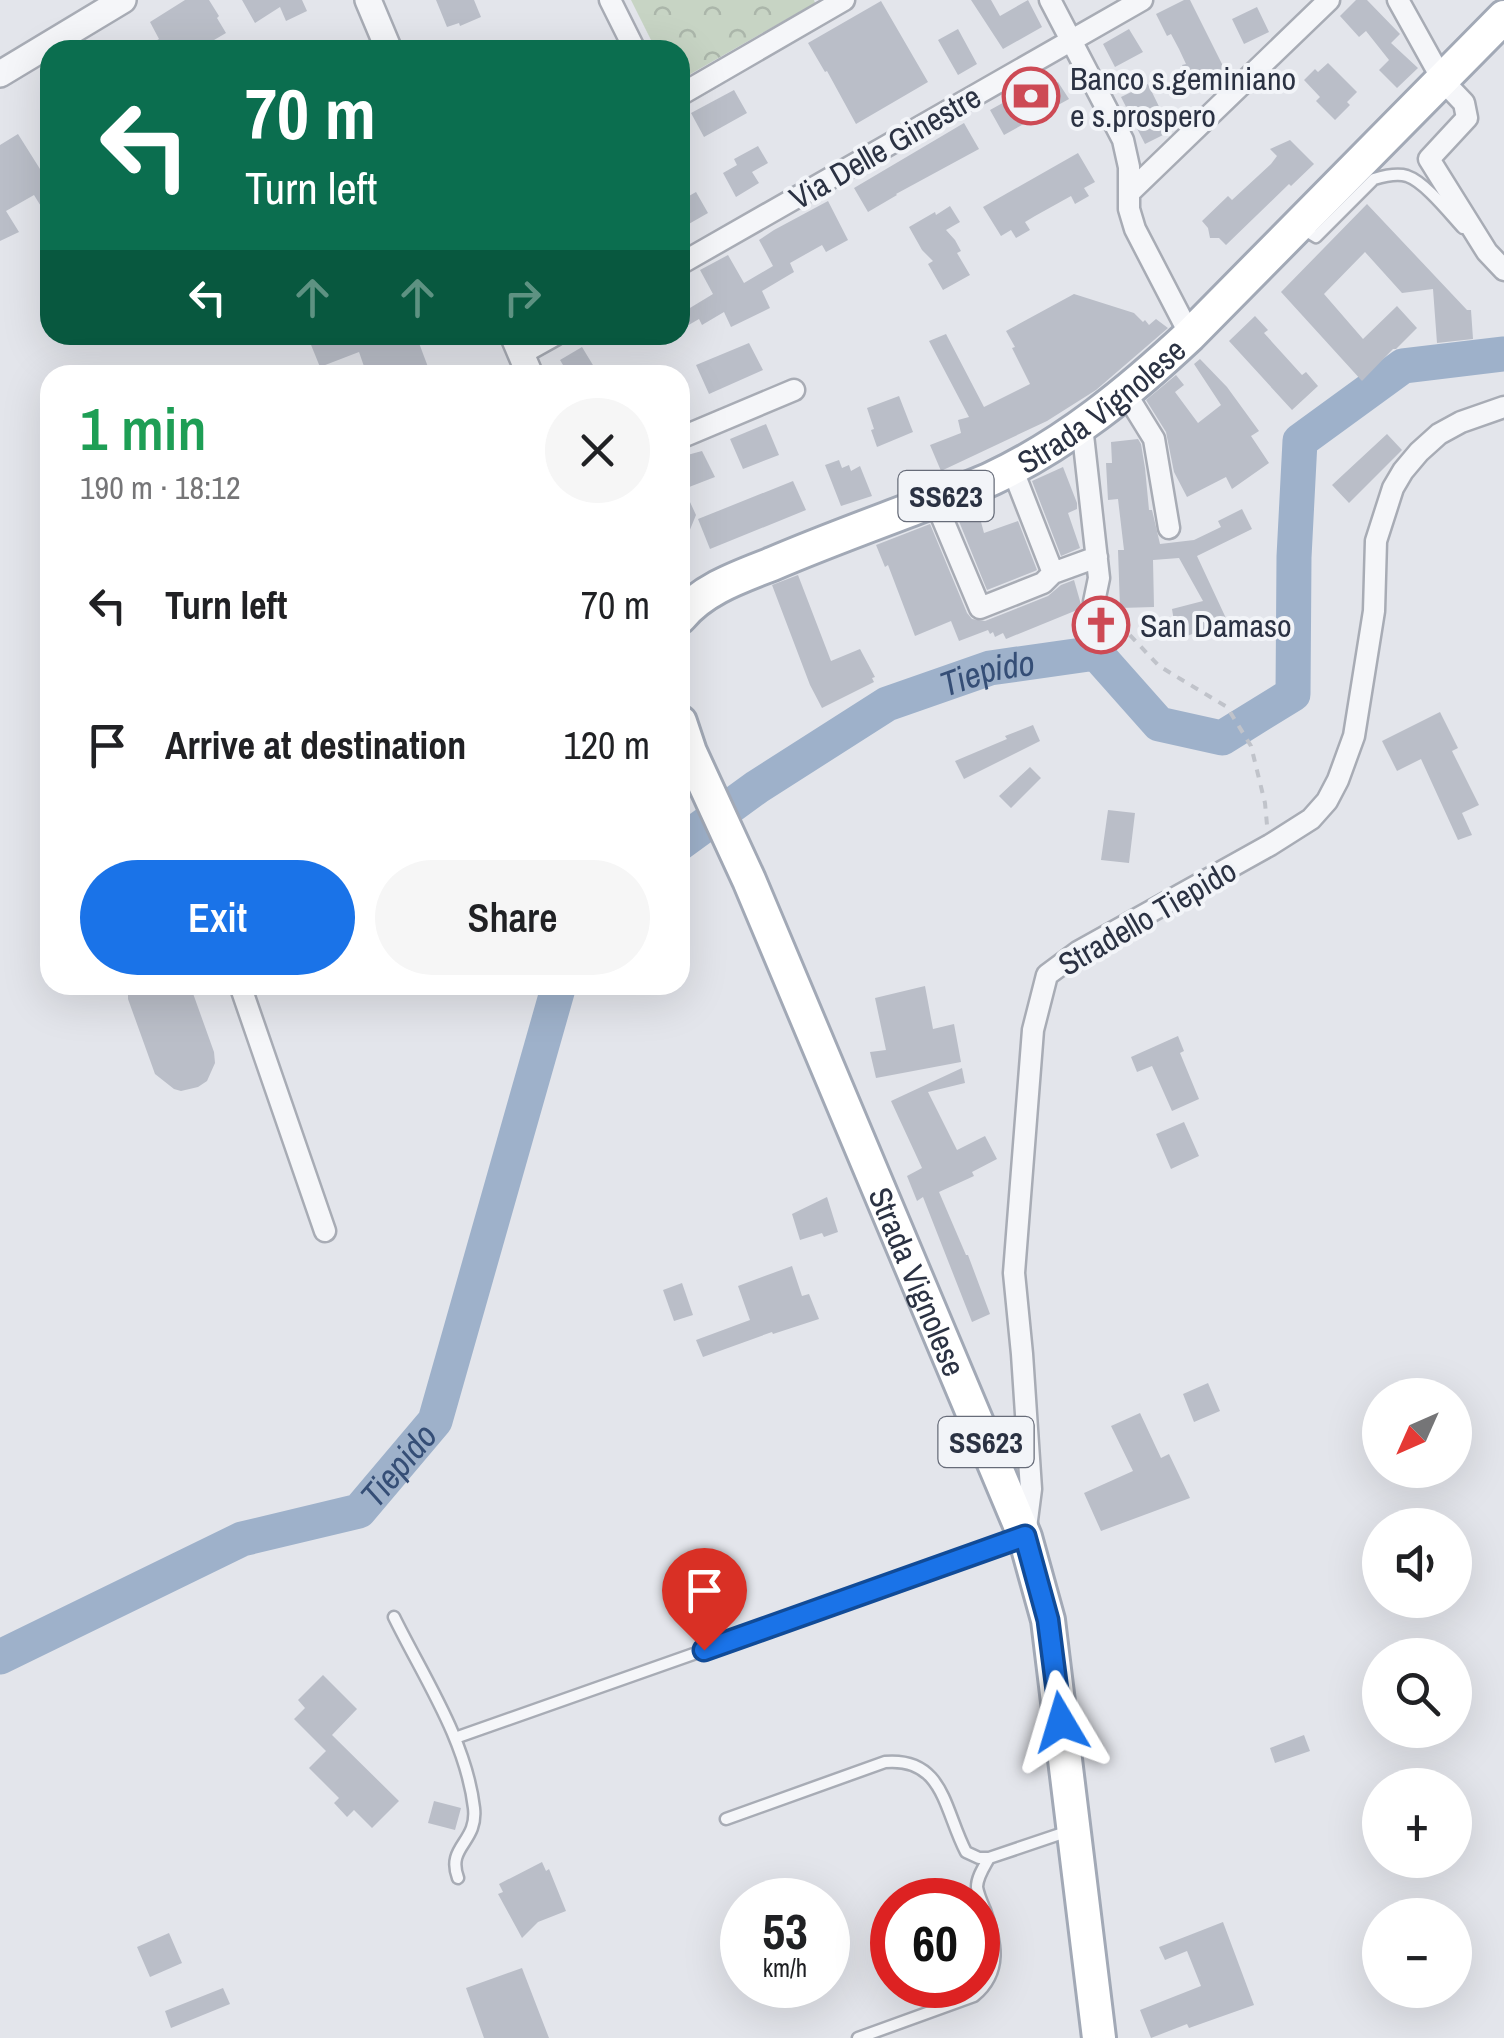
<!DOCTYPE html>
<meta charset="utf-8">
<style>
:root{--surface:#fff;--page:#f6f6f6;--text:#202124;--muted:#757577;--accent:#1a73e8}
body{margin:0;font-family:"Archivo Narrow",sans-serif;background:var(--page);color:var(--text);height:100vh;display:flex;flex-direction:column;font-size:38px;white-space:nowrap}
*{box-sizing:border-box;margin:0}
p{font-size:32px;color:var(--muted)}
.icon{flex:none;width:55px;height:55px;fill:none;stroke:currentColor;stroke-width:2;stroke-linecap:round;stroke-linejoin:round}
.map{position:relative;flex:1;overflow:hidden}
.details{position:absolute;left:40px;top:365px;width:650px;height:630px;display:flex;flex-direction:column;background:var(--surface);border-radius:30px;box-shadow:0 10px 40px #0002}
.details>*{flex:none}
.hud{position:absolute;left:40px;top:40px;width:650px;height:305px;border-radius:30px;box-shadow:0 10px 40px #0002;background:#0b6e4f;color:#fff;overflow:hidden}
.needle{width:65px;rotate:225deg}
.controls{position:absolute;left:1362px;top:1378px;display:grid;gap:20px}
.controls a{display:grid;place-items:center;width:110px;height:110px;border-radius:50%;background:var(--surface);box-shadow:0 10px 40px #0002;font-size:50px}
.speed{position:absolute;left:720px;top:1878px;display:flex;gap:20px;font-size:50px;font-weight:700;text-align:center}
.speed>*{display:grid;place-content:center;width:130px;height:130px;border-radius:50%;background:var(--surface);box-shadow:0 10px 40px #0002;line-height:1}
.speed small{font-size:25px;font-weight:400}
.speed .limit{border:15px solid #d22;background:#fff;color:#111}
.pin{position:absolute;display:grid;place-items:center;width:85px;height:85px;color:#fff;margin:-102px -42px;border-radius:50% 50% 50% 0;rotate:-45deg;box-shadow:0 0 10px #0007}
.pin .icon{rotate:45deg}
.me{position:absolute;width:110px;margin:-55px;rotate:353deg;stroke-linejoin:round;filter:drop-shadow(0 0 8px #0008)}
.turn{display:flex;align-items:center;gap:35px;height:210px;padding:0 40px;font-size:45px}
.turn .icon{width:130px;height:130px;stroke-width:2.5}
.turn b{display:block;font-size:70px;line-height:85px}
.lanes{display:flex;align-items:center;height:95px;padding:0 40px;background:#0003;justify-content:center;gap:50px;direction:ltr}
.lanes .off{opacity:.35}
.round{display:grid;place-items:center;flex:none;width:105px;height:105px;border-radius:52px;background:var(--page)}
.summary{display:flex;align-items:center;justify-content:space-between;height:170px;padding:0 40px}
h1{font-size:60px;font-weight:600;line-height:75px;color:#1e9e55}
.primary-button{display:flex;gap:20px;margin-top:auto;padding:20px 40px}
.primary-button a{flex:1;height:115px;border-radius:60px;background:var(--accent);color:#fff;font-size:40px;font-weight:600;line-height:115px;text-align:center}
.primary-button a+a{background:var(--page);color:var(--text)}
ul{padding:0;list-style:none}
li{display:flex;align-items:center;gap:30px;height:140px;padding:0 40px}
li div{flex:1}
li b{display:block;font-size:38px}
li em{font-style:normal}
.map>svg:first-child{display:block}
.forest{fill:url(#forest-crowns)}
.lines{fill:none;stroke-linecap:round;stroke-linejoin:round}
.river{stroke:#9eb1ca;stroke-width:35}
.building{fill:#babec8}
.service-casing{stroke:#a8acb5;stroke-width:15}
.minor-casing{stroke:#a8acb5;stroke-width:25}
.tertiary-casing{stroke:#a8acb5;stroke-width:30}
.primary-casing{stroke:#a2a9b6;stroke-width:38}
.path{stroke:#c0c3ca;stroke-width:4;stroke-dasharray:8 8;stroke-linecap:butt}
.service{stroke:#f5f6f9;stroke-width:10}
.minor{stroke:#f5f6f9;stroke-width:20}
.tertiary{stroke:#f5f6f9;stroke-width:25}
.primary{stroke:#fff;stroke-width:32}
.route-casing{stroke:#114b97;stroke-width:25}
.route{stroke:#1a73e8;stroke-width:18}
.labels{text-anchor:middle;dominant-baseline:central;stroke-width:8;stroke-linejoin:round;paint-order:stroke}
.shield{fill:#f2f4f8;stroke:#676c79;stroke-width:2.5}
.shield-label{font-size:30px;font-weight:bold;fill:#2b3243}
.poi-label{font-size:32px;fill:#2b3243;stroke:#f2f4f8;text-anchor:start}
.street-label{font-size:32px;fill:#2b3243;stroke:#f2f4f8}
.water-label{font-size:35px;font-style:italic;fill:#354e76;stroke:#f2f4f8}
</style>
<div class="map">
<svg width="1504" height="2038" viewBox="0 0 1504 2038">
<defs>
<pattern id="forest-crowns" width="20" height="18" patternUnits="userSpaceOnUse" patternTransform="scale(2.5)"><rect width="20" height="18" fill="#c7d4c4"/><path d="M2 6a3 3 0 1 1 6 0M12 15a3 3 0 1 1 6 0" fill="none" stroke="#abb6aa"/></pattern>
</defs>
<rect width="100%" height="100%" fill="#e3e5eb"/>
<path class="forest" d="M631,0H814L815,3L680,80V50H656Z"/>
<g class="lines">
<g class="river">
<path id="s1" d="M680,843L757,787L887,704L990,668L1096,653L1159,724L1222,738L1293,694L1294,557L1300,441L1403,366L1504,354"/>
<path id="s2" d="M0,1657L242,1539L359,1511L435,1421L559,985"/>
</g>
</g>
<path class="building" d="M185,0H209L219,16L217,18L226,33L197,50H140L159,39L150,22Z
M242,0H302L307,11L286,21L280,7L255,23Z
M436,0H474L481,17L460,26L459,23L447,27Z
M971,0H991L1000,16L1028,0L1042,27L1003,49Z
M1184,0H1190L1226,72L1193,88L1182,65L1186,64L1179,49L1171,34L1167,36L1156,14Z
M1356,0H1367L1400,34L1391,43L1418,68L1397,88L1379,70L1389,60L1366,31L1359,37L1340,16Z
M881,1L928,82L856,124L827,71L825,72L808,43Z
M1257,7L1269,32L1244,44L1232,19Z
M958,29L977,64L958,75L938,40Z
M1129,29L1143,52L1115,67L1103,44Z
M1328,63L1357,92L1347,102L1350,105L1335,120L1316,101L1320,97L1304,80L1315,69L1318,72Z
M1046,79L1050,86L1058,82L1069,99L1004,135L990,110Z
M1148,84L1171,131L1145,144L1121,97Z
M734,90L747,113L704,137L691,113Z
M964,123L979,149L896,194L897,195L868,212L854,188Z
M18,134L40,169L50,162V221L34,195L6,211L19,232L0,241V145Z
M1290,140L1314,164L1291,186L1289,184L1226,245L1219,238H1210L1208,228L1202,221L1228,196L1232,200L1271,164L1277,156L1270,149Z
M758,146L768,163L752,172L759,183L736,197L723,173L737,165L734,159Z
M1078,153L1095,182L1084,188L1089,196L1075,204L1071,196L1035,216L1025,222L1030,230L1016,238L1011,230L1001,236L983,207Z
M696,192L708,213L680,229V201Z
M828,201L848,240L826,252L822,245L790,263L794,272L762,291L770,308L731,327L724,312L702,325L699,319L680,330V314L713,294L700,270L728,255L744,283L773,266L759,240L774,230Z
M1367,204L1467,310H1471L1473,339L1437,343L1433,289L1402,293L1365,252L1324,294L1363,339L1397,306L1417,328L1396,349H1393L1362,381L1281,292Z
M950,206L960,222L946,230L955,240L961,251L957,253L970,275L943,290L928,264L933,261L922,250L909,227L935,212L936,215Z
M1074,294L1134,313L1143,322L1145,320L1149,325L1156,319L1168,328L1096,390L1047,421L941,471L930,445L961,433L958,420L969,417L929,341L946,334L984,407L1030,384L1012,348L1015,347L1006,331Z
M1255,316L1268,330L1264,333L1302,375L1306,372L1318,386L1292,410L1229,341Z
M307,335H345L348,341L362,335H416L431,375H367L359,352L320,367Z
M749,343L763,370L709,394L696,365Z
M582,347L599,375H569L560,360Z
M1200,359L1227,387L1259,431L1251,436L1269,463L1232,489L1226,477L1187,497L1174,472L1166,432L1146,400L1176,375L1184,385L1175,392L1198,423L1221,405L1194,364Z
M899,396L913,432L877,447L871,430L874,429L867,408Z
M766,424L779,455L743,469L730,439Z
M1387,434L1402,450L1349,503L1332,485Z
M1138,439L1141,444L1145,468L1149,510H1152L1160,544L1194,540L1221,527L1218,521L1242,509L1252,529L1197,556L1231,629L1221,634L1216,625L1179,639L1176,634L1172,609L1203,601L1179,558L1153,560L1154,607L1120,608L1118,550H1124L1118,499L1108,500L1106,463H1112L1111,442Z
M702,451L715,477L684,489L696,515L680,554V457Z
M839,460L842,468L849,465L851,471L860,466L872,496L841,506L825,465Z
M1063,467L1077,503V509L1068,513L1080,548L1061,556L1032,481Z
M793,481L806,510L710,549L698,519Z
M977,507L984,533L1018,521L1037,570L1035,571L987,590L956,514Z
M930,524L967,613L972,619L985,621L1048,596L1061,585L1074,580L1082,608L1006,639L1003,633L995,637L993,632L990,634L988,630L959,641L951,621L915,636L888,565L885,567L876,545Z
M798,575L831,661L860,649L875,677L872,678L874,682L822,708L810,685L772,585Z
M1118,607V640L1093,641L1089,615H1097L1106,608Z
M1440,712L1458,748L1452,751L1479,805L1462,813L1472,835L1458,840L1421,759L1397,771L1382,741Z
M1033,725L1040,741L964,779L955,761L1007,739L1005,736Z
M1030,767L1041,778L1011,808L999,796Z
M1108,810L1135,813L1129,863L1101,860Z
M128,985H190L214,1052L215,1063L207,1081L198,1087L181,1091L174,1089L155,1074L128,999Z
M925,986L933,1029L954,1024L961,1062L876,1078L870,1052L886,1050L875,998Z
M1178,1036L1184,1051L1180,1053L1199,1099L1172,1111L1152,1066L1137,1072L1131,1057Z
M962,1068L965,1083L928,1092L957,1150L985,1136L997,1159L972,1172L974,1176L939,1192L966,1255H968L990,1314L972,1322L923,1197L917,1201L907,1176L922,1168L891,1101Z
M1184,1122L1199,1156L1171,1169L1156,1134Z
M827,1197L838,1232L824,1237L822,1233L800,1240L792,1214Z
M792,1266L802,1296L809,1294L819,1319L773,1334L772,1332L703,1357L696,1340L750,1320L738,1286Z
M682,1283L693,1315L674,1321L663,1290Z
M1208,1383L1220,1411L1194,1422L1183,1394Z
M1140,1413L1161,1458L1169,1454L1190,1498L1101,1531L1084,1493L1133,1471L1111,1426Z
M323,1675L357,1709L332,1735L399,1801L372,1828L354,1810L347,1817L334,1803L339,1798L309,1768L326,1751L294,1719L305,1708L298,1700Z
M1304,1735L1310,1751L1275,1763L1270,1748Z
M434,1801L461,1808L455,1830L428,1823Z
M542,1862L546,1871L549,1869L566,1911L538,1922L522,1938L498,1894L503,1892L499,1884Z
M1223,1922L1254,2005L1189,2028L1187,2024L1151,2038L1140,2010L1201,1986L1187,1951L1165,1960L1159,1947Z
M169,1933L182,1963L150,1977L137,1947Z
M522,1968L549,2038H484L466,1988Z
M223,1988L230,2004L171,2028L165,2011Z"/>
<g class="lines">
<g class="service-casing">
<path id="service" d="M1303,229L1316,237L1374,179C1384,176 1397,173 1407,176C1425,182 1450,214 1463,228
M394,1617C424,1678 466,1740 474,1808C478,1843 446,1846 458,1878
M455,1738L1020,1539
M726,1819L885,1762C944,1757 944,1810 966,1852L979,1858H989L1069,1831
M858,2038L974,1996C1003,1972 996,1942 985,1910C982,1903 978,1894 977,1887C977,1877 984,1867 989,1858"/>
</g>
<g class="minor-casing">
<path id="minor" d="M610,0L635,50
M1050,0L1123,140L1129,167V209L1135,229L1190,335
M1398,0L1443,81L1464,103L1467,118L1429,159L1487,252L1504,270
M680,95L844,0
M1129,193L1329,0
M680,264L1142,0
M521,354L555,335
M1125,392L1154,439L1169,528
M1082,426L1099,578L1094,602
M680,438L794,390
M1012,468L1053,573
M935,501L980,608L1043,583L1053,573L1097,557
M240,985L325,1231
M1026,1528L1031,1489L1022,1354L1014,1273L1033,1030L1047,975L1078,952L1270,845L1311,819L1327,801L1338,780L1354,736L1374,611L1376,541L1393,488L1403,471L1419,452L1439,434L1461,422L1504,407"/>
</g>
<g class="tertiary-casing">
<path id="tertiary" d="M368,0L389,50
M0,74L123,0
M513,335L530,375"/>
</g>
<g class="primary-casing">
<g id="primary">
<path id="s3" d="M680,617C703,589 739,577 772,564C823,542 876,523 928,503C950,495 972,488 993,478C1067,443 1130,391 1190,335L1504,17"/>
<path id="s4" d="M680,722L690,752L749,880L1025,1537L1048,1620L1099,2038"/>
</g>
</g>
<path class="path" d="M1109,611L1111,615L1159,666L1227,707L1251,746L1265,803L1267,825"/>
<use href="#service" class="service"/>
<use href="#minor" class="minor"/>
<use href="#tertiary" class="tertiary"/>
<use href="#primary" class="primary"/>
</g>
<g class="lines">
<g class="route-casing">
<path id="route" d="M704,1650L1025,1536L1048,1620L1061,1722"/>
</g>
<use href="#route" class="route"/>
</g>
<defs>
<g id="bank-ring" transform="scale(2.875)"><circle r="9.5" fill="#f2f4f8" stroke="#cd4a55" stroke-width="1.5"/><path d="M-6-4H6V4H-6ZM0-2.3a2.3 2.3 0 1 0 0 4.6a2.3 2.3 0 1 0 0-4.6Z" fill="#cd4a55"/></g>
<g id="church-ring" transform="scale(2.875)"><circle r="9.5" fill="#f2f4f8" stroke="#cd4a55" stroke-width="1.5"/><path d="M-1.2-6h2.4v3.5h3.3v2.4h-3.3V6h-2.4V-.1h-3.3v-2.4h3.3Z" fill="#cd4a55"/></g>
</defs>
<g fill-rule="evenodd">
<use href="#bank-ring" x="1031" y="96"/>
<use href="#church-ring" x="1101" y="625"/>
</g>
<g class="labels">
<g class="shield">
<rect x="898.5" y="471" width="95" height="50" rx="8"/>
<rect x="938.5" y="1417" width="95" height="50" rx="8"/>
</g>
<g class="shield-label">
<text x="946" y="496">SS623</text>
<text x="986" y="1442">SS623</text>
</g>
<g class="poi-label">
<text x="1070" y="78">Banco s.geminiano<tspan x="1070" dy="37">e s.prospero</tspan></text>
<text x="1140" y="625">San Damaso</text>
</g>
<g class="street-label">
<text transform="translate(885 147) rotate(-30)">Via Delle Ginestre</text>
<text stroke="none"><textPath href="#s3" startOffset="475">Strada Vignolese</textPath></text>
<text transform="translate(1147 917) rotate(-30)">Stradello Tiepido</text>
<text stroke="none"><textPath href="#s4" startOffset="608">Strada Vignolese</textPath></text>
</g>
<g class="water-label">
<text stroke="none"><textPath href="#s1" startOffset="355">Tiepido</textPath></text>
<text stroke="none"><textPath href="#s2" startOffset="450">Tiepido</textPath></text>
</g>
</g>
</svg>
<div class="controls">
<a><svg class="needle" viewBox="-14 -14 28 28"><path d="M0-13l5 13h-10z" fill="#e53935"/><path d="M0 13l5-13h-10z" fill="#757577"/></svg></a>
<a><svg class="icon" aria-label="sound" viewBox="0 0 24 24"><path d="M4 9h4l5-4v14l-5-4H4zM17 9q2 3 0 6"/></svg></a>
<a><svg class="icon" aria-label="search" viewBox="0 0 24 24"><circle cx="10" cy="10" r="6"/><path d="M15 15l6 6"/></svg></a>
<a>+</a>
<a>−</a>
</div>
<div class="speed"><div>53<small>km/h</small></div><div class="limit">60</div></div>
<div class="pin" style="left:704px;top:1650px;background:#d93025"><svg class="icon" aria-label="arrive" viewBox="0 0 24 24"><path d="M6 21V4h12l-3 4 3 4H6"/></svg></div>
<svg class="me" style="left:1061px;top:1722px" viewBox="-20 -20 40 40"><path d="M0-17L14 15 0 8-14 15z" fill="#1a73e8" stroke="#fff" stroke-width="4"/></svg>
<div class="hud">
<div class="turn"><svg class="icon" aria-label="left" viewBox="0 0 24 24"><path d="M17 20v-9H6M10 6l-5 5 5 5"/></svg><div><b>70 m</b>Turn left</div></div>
<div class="lanes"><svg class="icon" aria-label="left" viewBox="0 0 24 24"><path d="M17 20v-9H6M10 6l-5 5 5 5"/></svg><svg class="icon off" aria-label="ahead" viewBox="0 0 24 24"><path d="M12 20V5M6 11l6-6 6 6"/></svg><svg class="icon off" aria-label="ahead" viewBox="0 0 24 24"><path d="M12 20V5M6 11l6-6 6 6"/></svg><svg class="icon off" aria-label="right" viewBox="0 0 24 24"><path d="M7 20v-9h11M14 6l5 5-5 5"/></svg></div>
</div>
<section class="details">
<div class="summary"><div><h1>1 min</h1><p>190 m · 18:12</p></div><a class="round"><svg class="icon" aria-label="close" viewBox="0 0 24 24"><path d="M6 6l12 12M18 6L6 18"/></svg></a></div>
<ul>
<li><svg class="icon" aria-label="left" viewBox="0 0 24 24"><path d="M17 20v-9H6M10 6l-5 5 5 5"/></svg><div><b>Turn left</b></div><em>70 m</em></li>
<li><svg class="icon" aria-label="arrive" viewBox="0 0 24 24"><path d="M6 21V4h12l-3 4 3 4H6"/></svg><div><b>Arrive at destination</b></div><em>120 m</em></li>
</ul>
<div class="primary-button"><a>Exit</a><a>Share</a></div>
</section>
</div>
